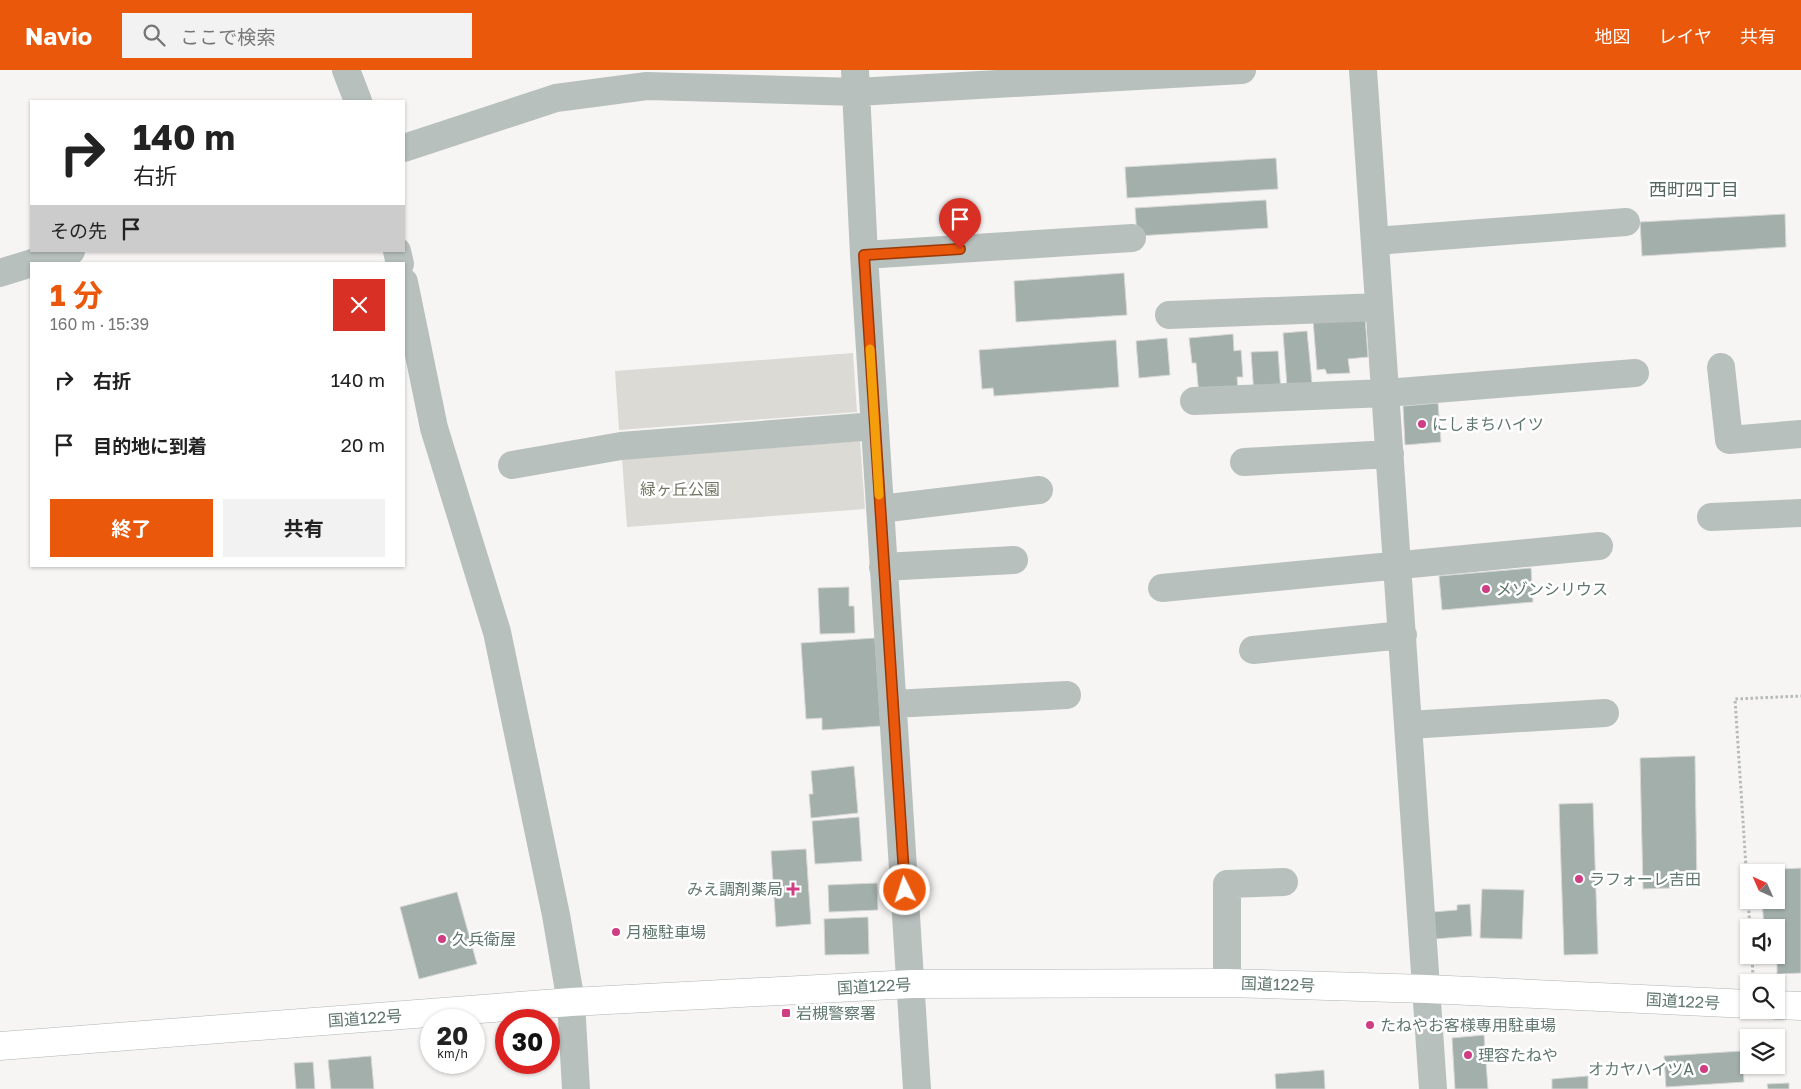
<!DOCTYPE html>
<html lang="ja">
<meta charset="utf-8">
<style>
:root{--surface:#fff;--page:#f2f2f2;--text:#222;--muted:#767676;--accent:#ea580c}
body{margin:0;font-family:"Golos Text","Noto Sans JP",sans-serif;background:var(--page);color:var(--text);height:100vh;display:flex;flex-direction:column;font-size:19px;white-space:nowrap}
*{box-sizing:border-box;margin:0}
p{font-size:16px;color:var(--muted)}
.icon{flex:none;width:28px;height:28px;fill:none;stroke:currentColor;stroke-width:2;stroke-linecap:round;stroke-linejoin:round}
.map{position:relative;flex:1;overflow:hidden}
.sheet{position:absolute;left:30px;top:192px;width:375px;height:305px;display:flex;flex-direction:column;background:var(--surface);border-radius:0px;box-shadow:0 1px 4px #0004}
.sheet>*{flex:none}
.hud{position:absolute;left:30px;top:30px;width:375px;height:152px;border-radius:0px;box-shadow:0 1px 4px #0004;background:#fff;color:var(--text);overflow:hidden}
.needle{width:32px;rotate:315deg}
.fabs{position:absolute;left:1740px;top:794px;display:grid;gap:10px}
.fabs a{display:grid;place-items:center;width:45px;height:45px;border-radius:0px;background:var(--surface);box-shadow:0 1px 4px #0004;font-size:25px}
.speed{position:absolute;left:420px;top:939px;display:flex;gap:10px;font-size:25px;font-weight:700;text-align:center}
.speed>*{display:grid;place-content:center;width:65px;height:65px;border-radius:50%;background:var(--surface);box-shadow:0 1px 4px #0004;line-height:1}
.speed small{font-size:12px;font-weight:400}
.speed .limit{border:8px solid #d22;background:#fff;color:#111}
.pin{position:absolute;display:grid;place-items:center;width:42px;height:42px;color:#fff;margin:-51px -21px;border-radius:50% 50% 50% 0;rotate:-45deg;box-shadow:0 0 5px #0007}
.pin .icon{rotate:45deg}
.me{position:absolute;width:55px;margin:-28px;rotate:356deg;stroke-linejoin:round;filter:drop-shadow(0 0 4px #0008)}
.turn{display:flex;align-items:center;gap:18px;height:105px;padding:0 20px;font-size:22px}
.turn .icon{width:65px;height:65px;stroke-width:2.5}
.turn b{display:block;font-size:35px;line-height:42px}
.then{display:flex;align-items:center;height:48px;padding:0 20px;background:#0003;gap:10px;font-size:19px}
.round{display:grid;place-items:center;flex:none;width:52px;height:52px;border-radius:0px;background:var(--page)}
.summary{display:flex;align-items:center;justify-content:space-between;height:85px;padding:0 20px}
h1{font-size:30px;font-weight:700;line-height:38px;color:var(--accent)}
.button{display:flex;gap:10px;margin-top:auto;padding:10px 20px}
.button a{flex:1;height:58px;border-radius:0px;background:var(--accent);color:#fff;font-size:20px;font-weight:700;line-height:58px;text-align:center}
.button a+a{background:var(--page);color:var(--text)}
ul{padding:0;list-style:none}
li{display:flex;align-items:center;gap:15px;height:65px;padding:0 20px}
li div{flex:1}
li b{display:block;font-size:19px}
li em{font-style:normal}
header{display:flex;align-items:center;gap:30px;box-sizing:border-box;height:70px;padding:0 25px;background:var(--accent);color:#fff}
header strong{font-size:24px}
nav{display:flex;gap:28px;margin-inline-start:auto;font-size:18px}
.search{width:350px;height:45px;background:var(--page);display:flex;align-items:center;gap:12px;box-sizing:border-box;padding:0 18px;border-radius:0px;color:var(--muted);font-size:19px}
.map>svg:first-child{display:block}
.green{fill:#dbdad4}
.building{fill:#a2afab;stroke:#d8d7d7}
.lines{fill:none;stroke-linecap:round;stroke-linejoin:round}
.highway-casing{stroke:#aeb6b4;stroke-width:29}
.path{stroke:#b5bbb9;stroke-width:3;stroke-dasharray:2.5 2.5;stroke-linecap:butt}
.minor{stroke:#b8c0be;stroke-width:28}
.highway{stroke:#fff;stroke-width:28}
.route-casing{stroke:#983908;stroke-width:12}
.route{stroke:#ea580c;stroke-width:9}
.slow{stroke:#f59e0b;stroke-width:9}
.poi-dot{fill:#cf3d83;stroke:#fff;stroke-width:2}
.labels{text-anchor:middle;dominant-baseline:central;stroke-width:5;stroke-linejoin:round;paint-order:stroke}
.poi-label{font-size:16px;fill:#607770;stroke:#fff;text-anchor:start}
.park-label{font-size:16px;fill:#737564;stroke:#fff}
.street-label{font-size:16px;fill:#607770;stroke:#fff}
.neighbourhood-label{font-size:18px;fill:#566863;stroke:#fff}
</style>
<header>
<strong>Navio</strong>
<div class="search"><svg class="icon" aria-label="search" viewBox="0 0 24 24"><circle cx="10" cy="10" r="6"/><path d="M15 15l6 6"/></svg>ここで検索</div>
<nav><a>地図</a><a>レイヤ</a><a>共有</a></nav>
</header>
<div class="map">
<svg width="1801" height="1019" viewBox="0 0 1801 1019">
<rect width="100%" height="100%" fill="#f7f5f4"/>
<path class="green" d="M853,283L857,342L619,360L615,301Z
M860,371L865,439L627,457L622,389Z"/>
<path class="building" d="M1276,88L1278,119L1127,128L1125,97Z
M1266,130L1268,158L1137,166L1135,138Z
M1785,144L1786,177L1642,186L1640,152Z
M1124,203L1127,245L1016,252L1014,211Z
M1365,246L1368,287L1348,289L1350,303L1327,304L1325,299L1317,300L1313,250Z
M1307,261L1312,313L1287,316L1283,263Z
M1233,264L1234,281L1241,280L1243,307H1237L1238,321L1199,325L1196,293H1192L1189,268Z
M1167,268L1170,305L1139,308L1136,271Z
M1116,270L1119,317L994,326L993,318L982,319L979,280Z
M1278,281L1281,323L1254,325L1251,282Z
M1438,333L1441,372L1405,375L1403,336Z
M1531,498L1533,532L1442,540L1439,506Z
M849,517V536H854L855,563L820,564L818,518Z
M875,568L881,656L822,660V648L806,649L801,573Z
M1695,686L1697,817L1643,819L1640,688Z
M854,696L858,743L811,748L809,724H813L811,701Z
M1593,733L1598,884L1564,885L1559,734Z
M859,747L862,791L815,794L812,751Z
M806,779L811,854L776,857L771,781Z
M1801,798V903L1777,904V891L1765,892V885H1776V858H1764L1762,830H1776V802H1761V800Z
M877,813L878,840L829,842L828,815Z
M1482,819L1524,820L1522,869L1480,868Z
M457,822L477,894L419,909L400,837Z
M1470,834L1472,866L1435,869L1433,842L1457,840V835Z
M868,847L869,884L825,885L824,849Z
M1484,965L1488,1019H1455L1452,968Z
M1742,981L1744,1012L1666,1017L1664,986Z
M371,986L374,1019H331L328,990Z
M313,992L315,1019H296L294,993Z
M1324,1000L1325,1019H1276L1275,1004Z
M1588,1006V1019H1552V1009Z
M1789,1013V1019H1768L1767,1014Z"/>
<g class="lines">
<g class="highway-casing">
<path id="highway" d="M1776,935L1801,936
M0,976L571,932L912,914L1227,913L1427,919L1749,934"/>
</g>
<path class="path" d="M1750,858L1735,629L1801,626
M1752,885L1753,907"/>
<path class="minor" d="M346,0L358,31
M855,0L864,185L917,1019
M1363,0L1433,1019
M404,78L556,28L647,16L857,22L1242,0
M1375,171L1626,152
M397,181L400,194
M864,185L1132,168
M0,203L71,181
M404,212L434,358L497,562L556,845L571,932L576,1019
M1169,245L1379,237
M1721,297L1729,370L1801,364
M1194,331L1386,323L1635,303
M1244,392L1390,384
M512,395L621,376L875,356
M880,439L1039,420
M1711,447L1801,443
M883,497L1014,490
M1162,518L1599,476
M1253,580L1403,565
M893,634L1067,625
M1409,655L1605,643
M1227,913V814L1284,812"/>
<use href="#highway" class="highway"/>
</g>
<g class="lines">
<g class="route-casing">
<path id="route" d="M905,820L864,185L960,179"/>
</g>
<use href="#route" class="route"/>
<path class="slow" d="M870,279L879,425"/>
</g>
<g class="poi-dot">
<circle cx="1422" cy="354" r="5"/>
<circle cx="1486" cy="519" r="5"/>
<circle cx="1579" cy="809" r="5"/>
<path d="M790.5 811.5h5v5h5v5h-5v5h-5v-5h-5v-5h5z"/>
<circle cx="616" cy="862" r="5"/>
<circle cx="442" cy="869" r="5"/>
<rect x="781" y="938" width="10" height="10" rx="2.5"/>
<circle cx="1370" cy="955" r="5"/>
<circle cx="1468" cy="985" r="5"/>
<circle cx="1704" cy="999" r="5"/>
</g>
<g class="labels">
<g class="poi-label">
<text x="1432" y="354">にしまちハイツ</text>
<text x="1496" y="519">メゾンシリウス</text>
<text x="1589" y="809">ラフォーレ吉田</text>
<text x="783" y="819" text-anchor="end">みえ調剤薬局</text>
<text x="626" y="862">月極駐車場</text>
<text x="452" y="869">久兵衛屋</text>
<text x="796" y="943">岩槻警察署</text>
<text x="1380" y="955">たねやお客様専用駐車場</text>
<text x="1478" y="985">理容たねや</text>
<text x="1694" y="999" text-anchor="end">オカヤハイツA</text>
</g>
<g class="park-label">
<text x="680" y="419">緑ヶ丘公園</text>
</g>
<g class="street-label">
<text transform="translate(1278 914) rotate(2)">国道122号</text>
<text transform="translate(874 916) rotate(-3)">国道122号</text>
<text transform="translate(1683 931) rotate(3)">国道122号</text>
<text transform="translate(365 948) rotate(-4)">国道122号</text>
</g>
<g class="neighbourhood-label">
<text x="1694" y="119">西町四丁目</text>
</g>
</g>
</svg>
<div class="fabs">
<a><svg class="needle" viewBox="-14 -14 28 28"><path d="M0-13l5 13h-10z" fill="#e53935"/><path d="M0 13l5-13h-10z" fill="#767676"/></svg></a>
<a><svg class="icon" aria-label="sound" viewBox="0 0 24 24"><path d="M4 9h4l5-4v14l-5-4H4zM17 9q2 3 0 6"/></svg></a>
<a><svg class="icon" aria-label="search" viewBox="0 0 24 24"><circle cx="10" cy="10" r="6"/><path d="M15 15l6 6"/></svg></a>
<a><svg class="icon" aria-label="layers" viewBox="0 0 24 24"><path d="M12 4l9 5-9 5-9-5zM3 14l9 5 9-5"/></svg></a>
</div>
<div class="speed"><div>20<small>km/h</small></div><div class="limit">30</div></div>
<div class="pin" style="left:960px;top:179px;background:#d93025"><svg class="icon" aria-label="arrive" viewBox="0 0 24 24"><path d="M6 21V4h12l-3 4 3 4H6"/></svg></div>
<svg class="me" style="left:905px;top:820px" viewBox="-20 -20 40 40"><circle r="17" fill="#ea580c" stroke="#fff" stroke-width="3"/><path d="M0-11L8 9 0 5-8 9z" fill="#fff"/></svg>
<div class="hud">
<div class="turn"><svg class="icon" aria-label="right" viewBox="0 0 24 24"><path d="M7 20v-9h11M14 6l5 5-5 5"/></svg><div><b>140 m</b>右折</div></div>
<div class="then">その先<svg class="icon" aria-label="arrive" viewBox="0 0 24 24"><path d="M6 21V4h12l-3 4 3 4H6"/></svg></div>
</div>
<section class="sheet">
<div class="summary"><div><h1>1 分</h1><p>160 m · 15:39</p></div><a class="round" style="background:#d93025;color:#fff"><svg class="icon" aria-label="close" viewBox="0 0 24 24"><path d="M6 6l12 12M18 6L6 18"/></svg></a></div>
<ul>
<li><svg class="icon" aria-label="right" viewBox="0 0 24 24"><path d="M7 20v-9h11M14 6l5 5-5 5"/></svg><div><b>右折</b></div><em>140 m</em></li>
<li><svg class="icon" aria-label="arrive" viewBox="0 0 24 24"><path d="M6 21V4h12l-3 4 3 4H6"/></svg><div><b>目的地に到着</b></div><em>20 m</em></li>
</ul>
<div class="button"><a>終了</a><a>共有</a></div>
</section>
</div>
